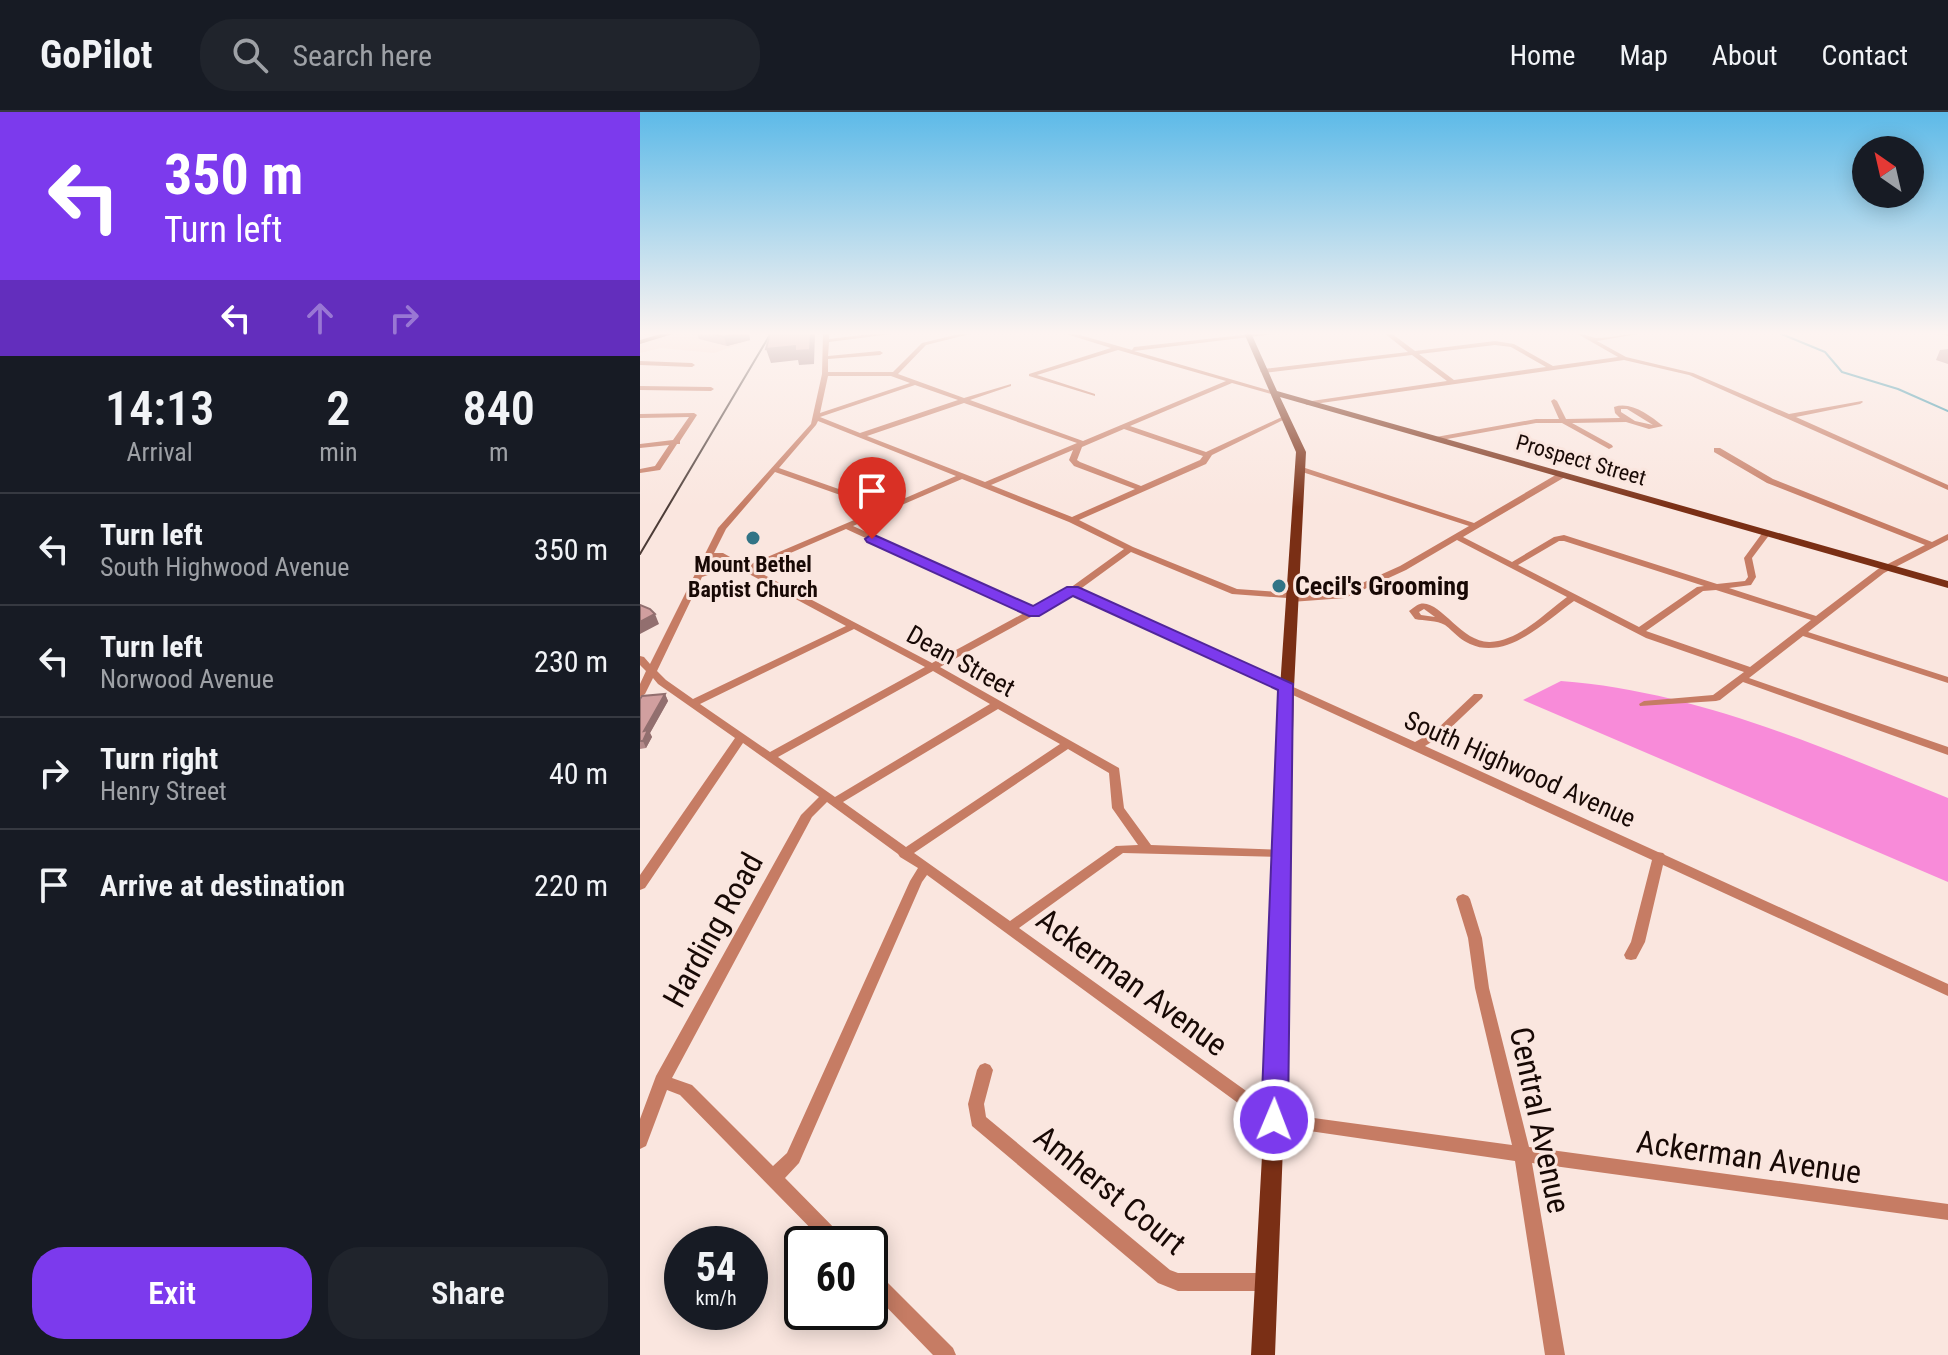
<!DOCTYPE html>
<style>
:root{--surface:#171b24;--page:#20242c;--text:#f1f3f6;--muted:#9ea1a6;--line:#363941;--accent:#7c3aed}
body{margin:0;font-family:"Roboto Condensed",sans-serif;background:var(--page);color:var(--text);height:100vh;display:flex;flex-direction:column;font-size:30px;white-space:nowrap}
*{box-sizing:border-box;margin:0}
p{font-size:26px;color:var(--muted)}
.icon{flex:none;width:44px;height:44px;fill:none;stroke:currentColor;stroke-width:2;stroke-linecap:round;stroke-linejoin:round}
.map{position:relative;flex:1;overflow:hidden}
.details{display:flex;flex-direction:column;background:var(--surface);width:640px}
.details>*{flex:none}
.top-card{background:#7c3aed;color:#fff;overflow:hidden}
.needle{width:52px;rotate:326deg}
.controls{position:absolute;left:1212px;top:24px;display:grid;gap:16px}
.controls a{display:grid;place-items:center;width:72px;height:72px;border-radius:50%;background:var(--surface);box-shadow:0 4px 20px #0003;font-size:40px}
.speed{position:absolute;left:24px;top:1114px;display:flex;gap:16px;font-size:40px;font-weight:700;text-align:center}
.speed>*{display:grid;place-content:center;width:104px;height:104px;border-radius:50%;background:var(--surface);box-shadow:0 4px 20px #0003;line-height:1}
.speed small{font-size:20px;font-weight:400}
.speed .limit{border:4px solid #111;border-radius:12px;background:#fff;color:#111}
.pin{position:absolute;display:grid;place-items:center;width:68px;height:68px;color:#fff;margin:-82px -34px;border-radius:50% 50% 50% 0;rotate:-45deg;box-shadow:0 0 8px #0007}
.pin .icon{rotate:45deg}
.me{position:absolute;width:88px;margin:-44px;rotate:1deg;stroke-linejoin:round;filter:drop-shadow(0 0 6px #0008)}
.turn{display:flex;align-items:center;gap:28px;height:168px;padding:0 32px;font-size:36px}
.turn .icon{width:104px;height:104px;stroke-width:2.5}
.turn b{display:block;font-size:56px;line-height:68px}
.lanes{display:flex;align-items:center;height:76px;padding:0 32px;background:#0003;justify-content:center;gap:40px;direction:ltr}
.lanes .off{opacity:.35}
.eta{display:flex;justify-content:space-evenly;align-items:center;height:136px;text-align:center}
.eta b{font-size:48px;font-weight:600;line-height:56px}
.primary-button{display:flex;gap:16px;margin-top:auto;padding:16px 32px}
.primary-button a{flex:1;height:92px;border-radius:32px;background:var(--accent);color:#fff;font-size:32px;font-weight:600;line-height:92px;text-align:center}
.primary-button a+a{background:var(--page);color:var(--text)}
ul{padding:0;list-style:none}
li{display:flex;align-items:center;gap:24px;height:112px;padding:0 32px;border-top:2px solid var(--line)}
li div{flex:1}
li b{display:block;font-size:30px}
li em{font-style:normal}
header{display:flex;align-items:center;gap:48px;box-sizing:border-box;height:112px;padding:0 40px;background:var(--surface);border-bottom:2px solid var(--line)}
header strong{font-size:38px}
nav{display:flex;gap:44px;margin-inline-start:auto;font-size:28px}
.search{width:560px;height:72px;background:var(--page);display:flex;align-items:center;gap:20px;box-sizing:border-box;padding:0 28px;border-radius:32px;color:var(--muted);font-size:30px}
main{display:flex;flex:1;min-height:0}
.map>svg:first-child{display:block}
.built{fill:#fad7cc}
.forest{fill:#f88bd9}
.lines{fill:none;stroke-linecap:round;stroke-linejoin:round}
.stream{stroke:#268ca3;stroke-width:2}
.minor{fill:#c67c64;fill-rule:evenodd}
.major{fill:#7a2f15;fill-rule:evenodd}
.rail{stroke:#4c3c37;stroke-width:2}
.wall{fill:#b48989}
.shaded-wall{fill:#926f6f}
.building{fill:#d19f9f;stroke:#926f6f;stroke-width:2}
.route{fill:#7c3aed;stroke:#51269a;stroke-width:2}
.poi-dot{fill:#327486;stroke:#fae6df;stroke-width:3}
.labels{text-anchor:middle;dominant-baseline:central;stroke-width:6;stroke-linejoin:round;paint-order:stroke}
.far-street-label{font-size:22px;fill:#180905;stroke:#fae6df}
.far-poi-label{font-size:22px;font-weight:bold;fill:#180905;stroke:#fae6df}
.poi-label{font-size:26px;font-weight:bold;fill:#180905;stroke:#fae6df;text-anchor:start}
.street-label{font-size:26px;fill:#180905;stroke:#fae6df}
.near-street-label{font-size:32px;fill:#180905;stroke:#fae6df}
</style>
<header>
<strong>GoPilot</strong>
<div class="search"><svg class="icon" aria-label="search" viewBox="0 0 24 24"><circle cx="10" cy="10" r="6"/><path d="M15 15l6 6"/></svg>Search here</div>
<nav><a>Home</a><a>Map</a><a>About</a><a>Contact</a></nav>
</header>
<main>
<section class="details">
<div class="top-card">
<div class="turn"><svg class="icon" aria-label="left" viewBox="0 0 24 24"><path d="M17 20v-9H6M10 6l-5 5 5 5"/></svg><div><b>350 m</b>Turn left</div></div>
<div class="lanes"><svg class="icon" aria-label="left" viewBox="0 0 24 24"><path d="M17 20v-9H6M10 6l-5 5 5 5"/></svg><svg class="icon off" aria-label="ahead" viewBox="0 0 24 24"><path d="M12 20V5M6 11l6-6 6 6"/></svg><svg class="icon off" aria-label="right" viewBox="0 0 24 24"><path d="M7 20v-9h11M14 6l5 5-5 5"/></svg></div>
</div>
<div class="eta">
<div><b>14:13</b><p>Arrival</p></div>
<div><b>2</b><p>min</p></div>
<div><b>840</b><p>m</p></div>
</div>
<ul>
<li><svg class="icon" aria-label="left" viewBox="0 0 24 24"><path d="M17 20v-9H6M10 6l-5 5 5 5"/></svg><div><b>Turn left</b><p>South Highwood Avenue</p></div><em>350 m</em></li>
<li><svg class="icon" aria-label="left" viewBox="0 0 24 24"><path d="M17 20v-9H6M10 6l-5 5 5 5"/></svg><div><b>Turn left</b><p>Norwood Avenue</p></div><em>230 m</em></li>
<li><svg class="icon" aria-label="right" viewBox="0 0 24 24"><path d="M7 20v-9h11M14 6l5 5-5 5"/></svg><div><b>Turn right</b><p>Henry Street</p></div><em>40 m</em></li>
<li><svg class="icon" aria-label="arrive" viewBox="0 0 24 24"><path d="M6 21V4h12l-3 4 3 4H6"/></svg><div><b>Arrive at destination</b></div><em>220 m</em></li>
</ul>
<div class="primary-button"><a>Exit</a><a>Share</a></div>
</section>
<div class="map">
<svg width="1308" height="1243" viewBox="0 0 1308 1243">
<rect width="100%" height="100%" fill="#fae6df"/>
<path class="built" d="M0,221H96L111,228L74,241L21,236L0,241Z"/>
<path class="forest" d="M921,569C1056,579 1184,636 1308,686V770L883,588Z"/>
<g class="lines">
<path class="stream" d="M1139,221L1185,240L1202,260L1258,277L1308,299"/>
<path class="minor" d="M183,221H189V227L239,221H259L189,230L188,244L240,239L243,241L240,243L188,247V260H253L282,231L323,221H334L286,233L258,262L324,286L371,272V274L330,288L443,329L586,269L478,238L397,263L455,282V284L389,264V262L471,236L423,221H433L492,238L494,235L621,221H642L494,239L638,281L635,283L592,271L490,314L566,340L644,304L649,305L572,343L566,352L439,408L493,435L597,477L651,481L656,484L700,481L760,454L829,414L656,358V354H659L834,411L919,361H925V365L823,425L872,450L914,425L924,423L1077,472L1105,469L1108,465L1104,446L1123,420H1129L1130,422L1112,446L1116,465L1111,473L1089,476L1176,504L1238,457L1285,433L1127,371L1074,340V336H1080L1133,367L1292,430L1308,422V428L1244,461L1168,520L1308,565V571L1163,524L1109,566L1308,635V643L1103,570L1080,588L1076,589L1000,594L999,592L1004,589L1073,583L1104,560L1006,526L934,489C906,509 867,549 830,532C819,527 814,520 805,513C797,508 784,509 775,507L769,499C772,497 776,493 780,492C800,487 821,531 850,530C879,529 905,501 927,485L817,428L766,458L705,486L651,490L647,486L592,482L491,440L439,478L775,630L795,619L834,582H842L843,584L842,586L803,623L785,634L1018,740L1023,741L1025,743L1308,872V884L1023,753L1005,830L996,847L991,848L986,847L984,843L991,830L1012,748L433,482L300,555L479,656L484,696L511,733L645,738L647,741L645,744L641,745L483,741L379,816L637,1001L872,1033L835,876L828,826L816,787L818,784L823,782L828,784L830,787L842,826L849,876L889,1035L1308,1092V1108L892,1051L925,1243H905L875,1049L628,1013L287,763L282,770L159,1051L145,1066L204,1126L207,1132H186L40,983L27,978L6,1034L0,1037V1007L16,964L161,703L179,685L103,631L5,776L0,778V763L95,626L18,572L13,566L5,582L0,585V572L6,559L0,553V544L4,545L10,552L78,416L171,312L182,262ZM188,264H251L270,271L180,301ZM275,273L318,288L220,321L180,305ZM324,291L437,331L345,370L227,324ZM178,309L316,364L247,394L139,356L176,313ZM484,317L563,344L560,348L501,374L440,350L437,348L442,335ZM433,338L429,348L434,354L495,377L432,405L351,373ZM135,360L240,397L106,454L83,441H74L86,417ZM322,367L429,410L484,437L430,476L393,496L213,414ZM206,417L386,500L292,551L113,457ZM919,429H924L1064,474L1057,475L999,515L878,453ZM71,446H79L87,450L66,458ZM94,454L206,514L53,587L26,568L17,559L62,465ZM1076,478L1171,508L1110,555L1006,519L1063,479ZM784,497L795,505L781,503L779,500ZM214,517L285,555L130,640L60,592ZM293,559L350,592L195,685L138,645ZM358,597L420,632L266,735L203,690ZM428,637L469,661L472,696L498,733L476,734L370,809L274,741ZM187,690L258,742L260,745L278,756L270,769L147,1041L133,1054L52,973L32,966L172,705Z
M744,221H751L775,239L855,229L874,232L913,254L978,245L936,221C944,221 949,225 956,226C972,226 988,221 1004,221L957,229L986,245L1053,261L1149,302L1222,289L1223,290L1220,292L1156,305L1308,373V378L1049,263L984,248L667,293L664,291L665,290L807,269L772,243L623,261L620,259L623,257L768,240ZM855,233L871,235L906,255L814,268L779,242Z
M1301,221H1308V224L1302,222Z
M0,249L52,251L55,253L52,255L0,253Z
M0,274L71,275L74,277L71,279L0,278Z
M914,287L917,289L926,307L980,306L975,301L974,295C991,289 1009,303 1023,314L1009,317L986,310L932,311L972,333L973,335L969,337L922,311H896L796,329L792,327L796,325L896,307H919L911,289ZM981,297H987L1013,313L995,309L981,300Z
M54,301L57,303L40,329V332H37L20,358L0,361V357L15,354L29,333L0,336V332L33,328L49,305L0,306V302Z
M345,951L350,953L353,958L344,992L346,1005L530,1158L538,1161H627L633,1164L636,1170L633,1176L627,1179H538L518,1171L332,1014L328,992L337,958L340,953Z
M230,1156L236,1159L313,1236L316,1243H293L230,1178Z"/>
<path class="major" d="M24,221H36L0,232V228Z
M604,221H611L637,279L1308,469V476L640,285L666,340L654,576L644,1008L635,1243H611L624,1008L640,576L656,340Z"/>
<path class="rail" d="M0,442L131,221"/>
</g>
<path class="wall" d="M57,221H109L110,228L87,234L59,227Z
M1308,237V252L1296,248L1300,238Z
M25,582L28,589L10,621L12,625L6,636L0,637V587Z"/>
<path class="shaded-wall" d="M96,221H109L110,228L87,234L84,225Z
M171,221H175L174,252L159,253L158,248L131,251L126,237L155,234Z
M15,502L19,512L0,522V510Z
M25,582L28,589L10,621L12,625L6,636L3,629L4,619Z"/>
<path class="building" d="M71,221H96L84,225Z
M130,221H171L170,238L155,239V234L126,237Z
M0,493L10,497L15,502L0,510Z
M25,582L4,619L8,618L3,629H0V587L2,584Z"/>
<linearGradient id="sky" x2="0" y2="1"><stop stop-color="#5dbae8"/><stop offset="0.56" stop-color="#fdf4f1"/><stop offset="1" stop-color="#fdf4f1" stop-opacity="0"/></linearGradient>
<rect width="1308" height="395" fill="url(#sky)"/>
<path class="route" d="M232,422L393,494L427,475H438L653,572L648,1008L644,1017L634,1020L625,1017L621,1008L638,578L433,484L399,504H389L227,430L225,427Z"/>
<g class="poi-dot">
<circle cx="113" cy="426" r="8"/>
<circle cx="639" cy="474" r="8"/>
</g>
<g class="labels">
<g class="far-street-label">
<text transform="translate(941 348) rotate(16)">Prospect Street</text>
</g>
<g class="far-poi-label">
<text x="113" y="452">Mount Bethel<tspan x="113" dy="25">Baptist Church</tspan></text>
</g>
<g class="poi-label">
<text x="655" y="474">Cecil's Grooming</text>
</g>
<g class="street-label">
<text transform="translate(321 549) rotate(29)">Dean Street</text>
<text transform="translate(880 657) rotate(24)">South Highwood Avenue</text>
</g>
<g class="near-street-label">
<text transform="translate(73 818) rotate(-61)">Harding Road</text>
<text transform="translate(492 870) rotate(36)">Ackerman Avenue</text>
<text transform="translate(900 1008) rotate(78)">Central Avenue</text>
<text transform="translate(1109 1045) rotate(8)">Ackerman Avenue</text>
<text transform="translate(470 1078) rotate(39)">Amherst Court</text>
</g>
</g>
</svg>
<div class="controls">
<a><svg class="needle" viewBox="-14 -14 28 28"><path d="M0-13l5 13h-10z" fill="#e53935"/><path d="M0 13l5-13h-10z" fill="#9ea1a6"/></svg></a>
</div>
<div class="speed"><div>54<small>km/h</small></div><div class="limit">60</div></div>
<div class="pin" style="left:232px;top:427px;background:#d93025"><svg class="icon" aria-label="arrive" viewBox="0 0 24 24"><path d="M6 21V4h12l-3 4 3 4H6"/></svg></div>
<svg class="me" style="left:634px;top:1008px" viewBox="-20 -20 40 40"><circle r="17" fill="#7c3aed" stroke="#fff" stroke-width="3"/><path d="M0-11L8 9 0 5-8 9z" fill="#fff"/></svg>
</div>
</main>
